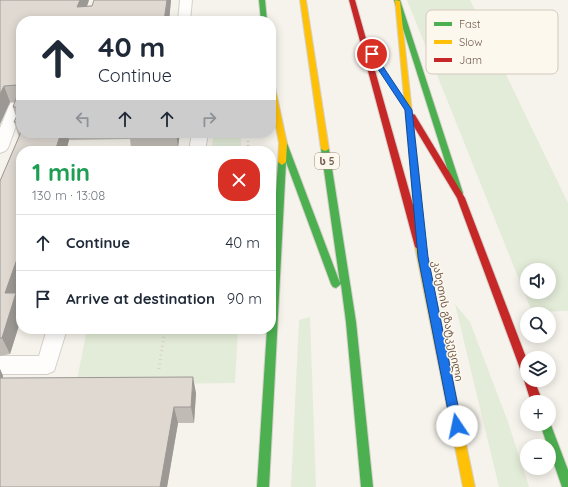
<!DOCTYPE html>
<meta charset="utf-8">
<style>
:root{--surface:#fff;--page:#f6f6f7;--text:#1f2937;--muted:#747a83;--line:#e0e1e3}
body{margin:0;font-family:Quicksand,"Noto Sans Georgian",sans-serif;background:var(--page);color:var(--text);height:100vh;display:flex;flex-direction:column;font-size:15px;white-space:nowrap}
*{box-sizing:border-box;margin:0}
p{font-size:13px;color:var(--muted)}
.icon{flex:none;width:22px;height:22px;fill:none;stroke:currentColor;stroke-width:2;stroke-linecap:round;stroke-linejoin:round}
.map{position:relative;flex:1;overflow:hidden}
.side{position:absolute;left:16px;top:146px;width:260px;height:188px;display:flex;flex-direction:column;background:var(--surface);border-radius:16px;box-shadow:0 2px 10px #0003}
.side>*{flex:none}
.guide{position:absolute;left:16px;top:16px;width:260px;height:122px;border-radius:16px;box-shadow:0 2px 10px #0003;background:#fff;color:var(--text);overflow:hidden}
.fabs{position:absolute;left:520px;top:263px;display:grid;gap:8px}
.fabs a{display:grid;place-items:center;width:36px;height:36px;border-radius:50%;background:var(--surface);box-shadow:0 2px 10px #0003;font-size:20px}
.pin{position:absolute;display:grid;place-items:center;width:34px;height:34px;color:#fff;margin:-17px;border:2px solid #fff;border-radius:50%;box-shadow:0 1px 4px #0007}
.me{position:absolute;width:44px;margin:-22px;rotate:349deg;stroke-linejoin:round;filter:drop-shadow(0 0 3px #0008)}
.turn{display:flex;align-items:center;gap:14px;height:84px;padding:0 16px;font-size:18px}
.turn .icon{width:52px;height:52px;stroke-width:2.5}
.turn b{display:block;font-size:28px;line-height:34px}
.lanes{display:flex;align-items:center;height:38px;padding:0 16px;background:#0003;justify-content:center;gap:20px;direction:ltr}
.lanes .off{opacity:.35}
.round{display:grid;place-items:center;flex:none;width:42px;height:42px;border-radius:16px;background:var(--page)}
.headline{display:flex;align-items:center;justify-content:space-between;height:68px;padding:0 16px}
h1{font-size:24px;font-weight:700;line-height:30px;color:#1e9e55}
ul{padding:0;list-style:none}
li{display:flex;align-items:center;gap:12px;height:56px;padding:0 16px;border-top:1px solid var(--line)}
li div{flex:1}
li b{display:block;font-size:15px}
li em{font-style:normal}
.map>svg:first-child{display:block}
.green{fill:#e3ecd8;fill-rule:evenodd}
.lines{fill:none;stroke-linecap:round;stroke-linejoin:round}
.lane-casing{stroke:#d5d0ca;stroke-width:2}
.fast-casing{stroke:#d6d0ca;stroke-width:2}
.slow-casing{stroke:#d6d0ca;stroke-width:2}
.jam-casing{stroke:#d6d0ca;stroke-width:2}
.path-far1{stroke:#d7d1cc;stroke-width:2.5;stroke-dasharray:1 3;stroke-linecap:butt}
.path{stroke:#d7d1cc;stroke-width:3;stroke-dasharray:1 3.5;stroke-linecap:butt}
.lane{fill:#fefdfc;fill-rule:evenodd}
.fast{fill:#4caf50;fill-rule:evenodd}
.slow{fill:#ffc107;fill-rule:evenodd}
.jam{fill:#c62828;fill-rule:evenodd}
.wall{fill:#c0bbb5}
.shaded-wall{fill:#9c9893}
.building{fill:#dfd9d2;stroke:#9c9893}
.route{fill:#1a73e8;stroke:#114b97}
.labels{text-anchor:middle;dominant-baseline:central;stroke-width:3;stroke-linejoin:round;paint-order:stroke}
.shield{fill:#fdf8ee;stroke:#9c8b7e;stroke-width:1}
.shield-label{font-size:10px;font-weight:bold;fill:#725c4e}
.street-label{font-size:11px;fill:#725c4e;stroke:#fdf8ee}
.key{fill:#fdf8ee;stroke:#d3c9be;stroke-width:1}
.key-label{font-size:11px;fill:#725c4e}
</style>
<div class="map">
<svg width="568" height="487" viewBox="0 0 568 487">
<rect width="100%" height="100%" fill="#f6f3ec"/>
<path class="green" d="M407,0H470L568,203V311L532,312ZM527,270H549V292H527Z
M213,133H241V151H212Z
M455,304L470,322L508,422L529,487H499Z
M310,317L316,487H291L299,320Z
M87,329H238L235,383L76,385Z"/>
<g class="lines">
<g class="lane-casing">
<path id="lane" d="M180,0H192L190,21H178Z
M21,102V112L8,148L5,151L0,153V128L9,106L11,103Z
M192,133H208L205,151H189Z
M47,329H67L54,371L47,374H0V356H39Z"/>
</g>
<g class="fast-casing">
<path id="fast" d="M259,0H265L267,21H261Z
M394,0H400L463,193L462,195H456L455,193Z
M280,141H286L287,143L340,283L321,149L325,147L329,149L356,322L373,487H361L346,322L341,284L336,288L333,287L331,284L279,143Z
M282,159L286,162L269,487H257L267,329H271V270L278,162Z
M549,420L568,470V487H562L540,424H549Z"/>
</g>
<g class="slow-casing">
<path id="slow" d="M300,0H306L329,149L325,151L321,149Z
M395,0L400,1L421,196L417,199L413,196Z
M271,81L274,83L287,143L286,162L282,165L278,162L279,143L271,101Z
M420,244L425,247L475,487H463L415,247Z"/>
</g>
<g class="jam-casing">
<path id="jam" d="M349,0H355L425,247L420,250L415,247Z
M408,113H411L415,115L465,198L527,360V380H534L543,402H531L524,380L525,378L522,374L457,198L407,115Z"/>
</g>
<path class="path-far1" d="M248,133V151"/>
<path class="path" d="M159,369L165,329"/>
<use href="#lane" class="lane"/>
<use href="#fast" class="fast"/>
<use href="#slow" class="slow"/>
<use href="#jam" class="jam"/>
</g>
<path class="wall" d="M0,0H89L87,6L171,0L169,21H21V133H180L178,147L131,148L130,139L69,140L66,151H21L18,296L21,303V319L10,354L0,356V181L19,137L14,122L16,117L13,107L15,102H10L0,124Z
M0,369L3,376V378L196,393L194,423H178L167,487H0Z"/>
<path class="shaded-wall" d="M80,0H89L82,21L77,7Z
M167,0H171L169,21H164Z
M4,86L10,102L0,124V94Z
M61,133H68L69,140L66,151H55Z
M176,133H180L178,147Z
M21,248V285L18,296L21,303V319L10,354L2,338L5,293Z
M0,369L3,376L0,386Z
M193,377L196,393L194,423L191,407Z
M174,407L178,423L167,487H160Z"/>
<path class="building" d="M0,0H80L77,7L92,6L94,0H167L164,21H21V122H14L21,107H13L17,96V85L4,86L0,94Z
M21,132V133H61L55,151H21V248L5,293H16L2,338H0V181Z
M193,377L191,407H174L160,487H0V378Z"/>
<path class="route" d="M369,53H374L412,110L428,257L462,426L461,429L457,431L453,429L451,426L418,257L405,110L368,54Z"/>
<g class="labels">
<rect class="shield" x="315" y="153" width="24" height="16" rx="3"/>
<g class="shield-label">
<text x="327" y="161">ს 5</text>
</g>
<g class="street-label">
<text transform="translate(448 321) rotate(79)">კახეთის გზატკეცილი</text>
</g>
</g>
<rect x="426" y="10" width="132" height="64" rx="6" class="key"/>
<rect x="434" y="22" width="18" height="4" fill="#4caf50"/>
<rect x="434" y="40" width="18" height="4" fill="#ffc107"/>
<rect x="434" y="58" width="18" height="4" fill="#c62828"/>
<g class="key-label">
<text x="459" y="28">Fast</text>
<text x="459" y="46">Slow</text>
<text x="459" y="64">Jam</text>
</g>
</svg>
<div class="fabs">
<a><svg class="icon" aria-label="sound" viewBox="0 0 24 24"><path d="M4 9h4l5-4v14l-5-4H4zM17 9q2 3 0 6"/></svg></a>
<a><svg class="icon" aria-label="search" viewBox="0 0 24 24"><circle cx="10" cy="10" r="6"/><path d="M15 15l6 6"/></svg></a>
<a><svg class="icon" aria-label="layers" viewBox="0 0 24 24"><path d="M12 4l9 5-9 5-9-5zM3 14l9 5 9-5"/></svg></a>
<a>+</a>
<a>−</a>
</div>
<div class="pin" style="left:372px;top:54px;background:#d93025"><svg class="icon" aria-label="arrive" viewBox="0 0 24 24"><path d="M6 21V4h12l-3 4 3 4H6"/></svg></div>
<svg class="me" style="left:457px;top:426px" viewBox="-20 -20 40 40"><circle r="19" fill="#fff"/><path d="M0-13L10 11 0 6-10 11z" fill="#1a73e8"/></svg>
<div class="guide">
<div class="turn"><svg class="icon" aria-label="ahead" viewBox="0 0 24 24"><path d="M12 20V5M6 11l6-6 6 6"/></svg><div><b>40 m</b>Continue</div></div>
<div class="lanes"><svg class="icon off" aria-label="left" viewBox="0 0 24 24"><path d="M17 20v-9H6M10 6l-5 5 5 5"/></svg><svg class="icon" aria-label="ahead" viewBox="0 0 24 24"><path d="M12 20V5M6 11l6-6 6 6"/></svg><svg class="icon" aria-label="ahead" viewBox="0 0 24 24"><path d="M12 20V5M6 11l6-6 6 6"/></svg><svg class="icon off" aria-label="right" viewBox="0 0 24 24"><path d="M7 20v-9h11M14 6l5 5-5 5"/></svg></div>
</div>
<section class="side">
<div class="headline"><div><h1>1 min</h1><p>130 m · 13:08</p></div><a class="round" style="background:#d93025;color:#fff"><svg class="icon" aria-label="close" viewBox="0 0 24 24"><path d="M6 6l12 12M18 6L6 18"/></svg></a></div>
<ul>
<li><svg class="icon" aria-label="ahead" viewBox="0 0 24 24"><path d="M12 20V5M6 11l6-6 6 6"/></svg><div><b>Continue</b></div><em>40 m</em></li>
<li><svg class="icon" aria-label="arrive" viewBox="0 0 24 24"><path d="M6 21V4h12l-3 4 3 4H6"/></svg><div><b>Arrive at destination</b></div><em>90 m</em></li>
</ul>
</section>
</div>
